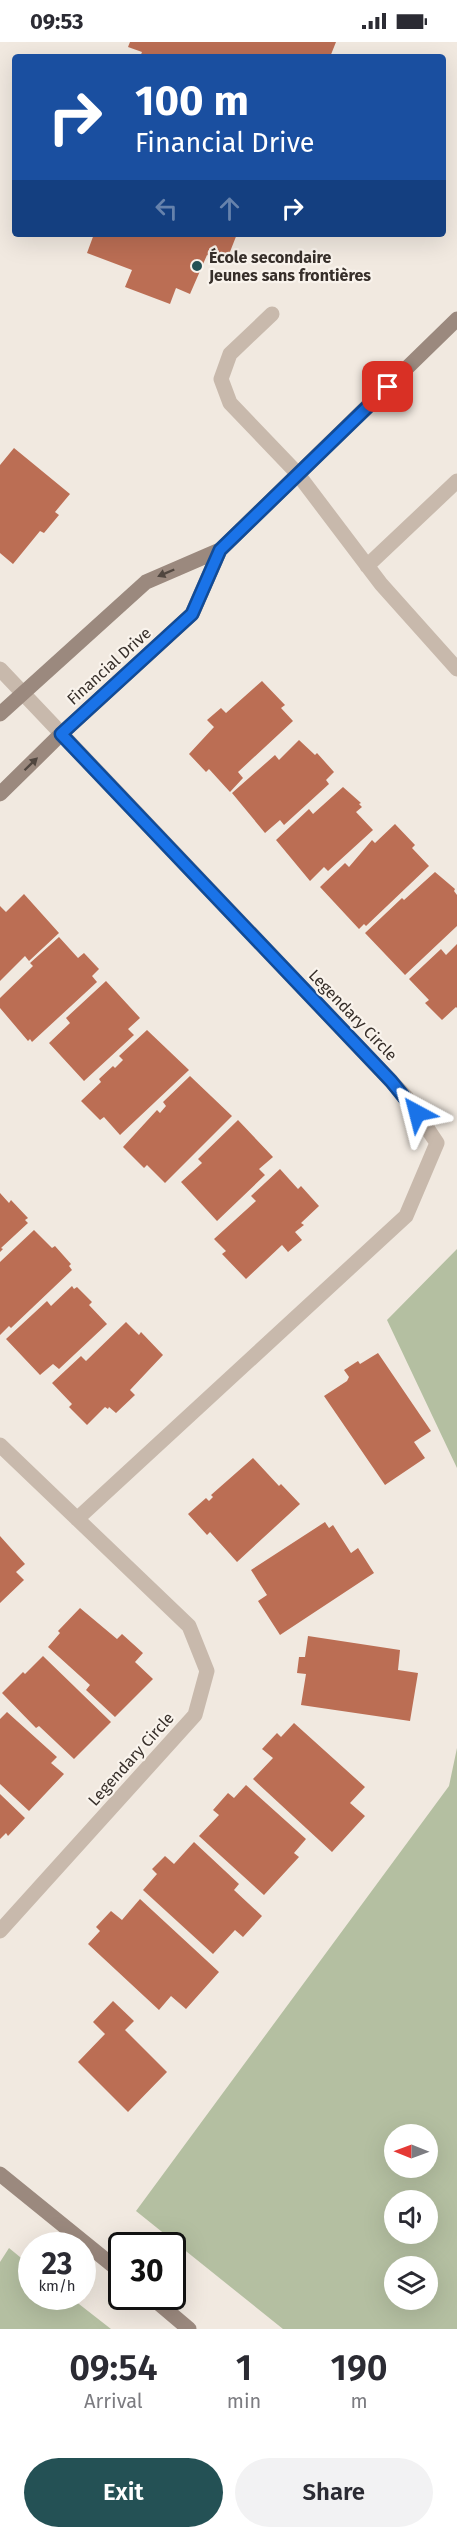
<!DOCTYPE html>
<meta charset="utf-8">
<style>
:root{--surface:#fff;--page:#f2f2f3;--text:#2b2b33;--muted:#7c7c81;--accent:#245155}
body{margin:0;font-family:"Fira Sans",sans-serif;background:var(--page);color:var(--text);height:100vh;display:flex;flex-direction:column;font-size:22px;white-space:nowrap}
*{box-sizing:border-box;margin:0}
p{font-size:20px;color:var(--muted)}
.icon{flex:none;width:33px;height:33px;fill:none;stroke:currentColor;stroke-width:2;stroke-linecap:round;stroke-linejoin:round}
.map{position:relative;height:2287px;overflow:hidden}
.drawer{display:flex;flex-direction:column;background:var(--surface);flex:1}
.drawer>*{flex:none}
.hud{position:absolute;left:12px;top:12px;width:434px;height:183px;border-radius:6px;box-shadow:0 6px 24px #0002;background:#1a4fa0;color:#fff;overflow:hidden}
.needle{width:39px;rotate:271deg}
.buttons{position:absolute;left:384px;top:2082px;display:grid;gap:12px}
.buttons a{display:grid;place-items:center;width:54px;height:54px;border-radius:50%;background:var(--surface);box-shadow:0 6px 24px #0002;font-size:30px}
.speed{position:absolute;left:18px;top:2190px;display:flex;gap:12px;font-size:30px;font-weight:700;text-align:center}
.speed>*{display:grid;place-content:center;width:78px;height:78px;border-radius:50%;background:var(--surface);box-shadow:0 6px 24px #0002;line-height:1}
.speed small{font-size:15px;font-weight:400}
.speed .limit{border:3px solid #111;border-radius:9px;background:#fff;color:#111}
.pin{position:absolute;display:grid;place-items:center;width:51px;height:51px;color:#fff;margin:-26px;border-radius:12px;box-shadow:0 3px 9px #0006}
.me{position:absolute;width:66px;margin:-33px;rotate:322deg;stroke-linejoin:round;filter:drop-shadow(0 0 4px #0008)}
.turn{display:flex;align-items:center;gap:21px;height:126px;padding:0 24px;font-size:27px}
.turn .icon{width:78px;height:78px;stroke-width:2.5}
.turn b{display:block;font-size:42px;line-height:51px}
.lanes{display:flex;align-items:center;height:57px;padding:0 24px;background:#0003;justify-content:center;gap:30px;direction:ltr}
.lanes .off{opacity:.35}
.eta{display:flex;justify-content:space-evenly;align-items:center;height:102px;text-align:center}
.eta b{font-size:36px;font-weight:600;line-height:42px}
.action{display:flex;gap:12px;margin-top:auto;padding:12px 24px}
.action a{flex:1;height:69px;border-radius:36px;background:var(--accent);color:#fff;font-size:24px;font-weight:600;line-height:69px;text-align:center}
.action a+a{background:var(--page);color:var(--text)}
.status{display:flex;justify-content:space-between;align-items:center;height:42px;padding:0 30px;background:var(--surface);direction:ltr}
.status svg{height:16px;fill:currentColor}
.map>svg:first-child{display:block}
.green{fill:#b4bfa1;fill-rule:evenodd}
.building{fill:#bb6e54}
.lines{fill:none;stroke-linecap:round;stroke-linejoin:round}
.lane{stroke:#c8b9ac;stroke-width:15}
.street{stroke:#c8b9ac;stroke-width:15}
.secondary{stroke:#9b897e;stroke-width:15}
.oneway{fill:#50463f}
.route-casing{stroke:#114b97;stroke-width:15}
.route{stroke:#1a73e8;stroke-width:10}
.poi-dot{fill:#245155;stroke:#f9f3ec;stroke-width:2}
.labels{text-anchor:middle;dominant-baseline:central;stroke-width:4.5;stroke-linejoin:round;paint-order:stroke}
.poi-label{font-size:16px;font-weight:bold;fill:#372f2a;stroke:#f9f3ec;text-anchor:start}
.street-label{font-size:16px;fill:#372f2a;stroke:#f9f3ec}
</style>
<div class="status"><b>09:53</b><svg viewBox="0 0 49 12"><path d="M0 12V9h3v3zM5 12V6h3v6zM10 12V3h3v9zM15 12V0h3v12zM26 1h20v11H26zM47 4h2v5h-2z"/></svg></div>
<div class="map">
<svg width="457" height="2287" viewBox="0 0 457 2287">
<rect width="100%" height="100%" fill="#f1e9e0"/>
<path class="green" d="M457,1207V1426L387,1278Z
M457,1706V2287H283L136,2169L449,1744ZM394,2092H428V2126H394ZM394,2158H428V2192H394ZM394,2224H428V2258H394Z
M9,2206L31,2224L32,2254L70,2255L111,2287H0V2220Z"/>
<path class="building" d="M130,0H336L330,15H140L142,10L128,5Z
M94,192H237L226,220L207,213L190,252L176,246L170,262L125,245L132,228L87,211Z
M14,406L70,452L55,470L59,473L44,491L40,489L13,522L0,511V423Z
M262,639L285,663L281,666L293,679L238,730L243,736L230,750L209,727L206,730L189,712L214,685L207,678L221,666L226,671Z
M299,698L315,713L317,711L334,730L326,738L329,742L284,783L280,778L265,791L232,751L275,713L279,718Z
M343,745L361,761L359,762L362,765L356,770L373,788L328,829L324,825L310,839L276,798L309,767L313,772Z
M395,782L415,803L412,806L429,824L366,884L364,882L359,887L320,845L345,821L349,825L372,798L375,801Z
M435,830L455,847L454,849L457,853V884L405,933L365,891L402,856L404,858Z
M24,852L59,891L29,919L25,914L0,939V864L6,870Z
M59,895L78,916L84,911L99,927L92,934L97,940L32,1000L30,997L28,999L0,966V956L33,924L30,921Z
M457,902V966L456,965L442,978L425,961L429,958L409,937L441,907L446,913Z
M106,939L140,976L128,987L134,993L84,1039L49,1001L70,981L66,976Z
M147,988L189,1028L120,1093L104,1075L100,1078L81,1059L101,1040L99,1037L113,1024L115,1026L123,1018L119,1014Z
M190,1034L232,1074L165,1141L147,1123L144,1126L123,1105L157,1068L160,1071L166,1064L163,1060Z
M238,1078L273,1115L259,1127L265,1133L217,1179L181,1140L202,1121L198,1117Z
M280,1127L298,1147L301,1144L319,1164L301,1181L304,1183L295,1190L302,1198L288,1210L282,1203L246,1237L222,1212L226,1209L214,1197L256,1159L251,1154Z
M0,1151L9,1161L11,1158L28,1176L25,1178L28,1181L1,1206L3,1207L0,1210Z
M34,1188L52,1206L55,1204L71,1222L69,1224L72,1228L11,1286L9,1284L0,1293V1220Z
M72,1244L74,1247L77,1245L92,1260L89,1263L107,1282L59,1327L53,1322L40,1333L6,1297L47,1259L51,1264Z
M126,1280L139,1293L141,1290L163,1313L130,1348L135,1353L116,1371L109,1365L108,1367L105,1365L87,1383L69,1365L72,1362L52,1341L81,1314L86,1319Z
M378,1311L431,1389L414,1400L425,1416L385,1443L324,1354L347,1339L349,1335L344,1328L358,1319L360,1322Z
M253,1416L279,1444L281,1442L300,1462L237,1520L210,1490L207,1493L188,1472L206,1456L209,1459L213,1455L211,1453Z
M325,1480L329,1486L333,1483L351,1511L358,1506L374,1531L280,1593L258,1559L267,1553L251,1528Z
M0,1494L25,1522L16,1530L24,1538L0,1561Z
M80,1566L117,1597L122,1592L143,1611L135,1620L153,1637L115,1675L86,1648L90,1643L48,1605L60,1591L58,1589Z
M308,1594L400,1608L398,1628L418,1631L410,1679L301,1663L306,1632L297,1631L299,1615H305Z
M43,1614L111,1680L74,1717L39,1684L36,1686L2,1651L23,1630L25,1632Z
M7,1670L57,1715L51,1721L64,1732L29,1769L0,1742V1677Z
M294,1681L365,1745L350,1761L365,1774L332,1810L253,1737L273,1716L262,1707L277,1691L281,1695Z
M246,1743L306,1797L294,1811L299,1815L264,1853L199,1794L219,1773L213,1768L228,1751L234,1756Z
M0,1752L25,1776L8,1794L6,1791L0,1797Z
M194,1800L239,1842L234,1848L262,1874L243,1895L235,1888L213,1912L143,1848L157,1832L152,1827L165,1814L174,1822Z
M140,1857L219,1930L186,1967L171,1954L159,1968L88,1902L100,1889L96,1885L111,1869L122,1878Z
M113,1959L134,1979L125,1988L167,2030L128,2070L78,2020L105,1992L93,1980Z"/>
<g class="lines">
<path class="lane" d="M272,272L230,312L221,337L230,361L297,431L381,542L457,627
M367,524L457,439"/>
<path class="street" d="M0,627L407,1056L437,1101L406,1174L77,1477
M0,1403L189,1584L207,1629L195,1673L0,1889"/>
<path class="secondary" d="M0,672L146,540L220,508L457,277
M0,752L61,692L192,572L220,508
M0,2132L122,2231
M150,2254L189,2287"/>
</g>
<defs><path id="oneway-solid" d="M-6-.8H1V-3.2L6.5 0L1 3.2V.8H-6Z" transform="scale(1.5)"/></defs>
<g class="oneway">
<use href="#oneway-solid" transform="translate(166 531) rotate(157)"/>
<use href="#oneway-solid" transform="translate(31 722) rotate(-44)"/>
</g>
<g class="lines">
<g class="route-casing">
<path id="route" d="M388,345L220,508L192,572L61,692L391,1039L417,1071"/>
</g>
<use href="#route" class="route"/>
</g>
<circle class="poi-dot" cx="197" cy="224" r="6"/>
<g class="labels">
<g class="poi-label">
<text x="209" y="215">École secondaire<tspan x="209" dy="18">Jeunes sans frontières</tspan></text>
</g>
<g class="street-label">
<text transform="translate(109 624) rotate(-42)">Financial Drive</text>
<text transform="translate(353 973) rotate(46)">Legendary Circle</text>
<text transform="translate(131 1717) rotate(-48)">Legendary Circle</text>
</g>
</g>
</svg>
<div class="buttons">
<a><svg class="needle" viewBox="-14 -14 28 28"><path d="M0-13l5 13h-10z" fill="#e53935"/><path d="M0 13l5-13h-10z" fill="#7c7c81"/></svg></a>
<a><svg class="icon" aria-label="sound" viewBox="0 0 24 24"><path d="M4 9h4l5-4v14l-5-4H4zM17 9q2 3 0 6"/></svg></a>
<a><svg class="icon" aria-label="layers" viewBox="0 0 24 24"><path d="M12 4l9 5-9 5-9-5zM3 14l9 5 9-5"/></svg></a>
</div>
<div class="speed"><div>23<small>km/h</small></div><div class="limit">30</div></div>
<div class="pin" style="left:388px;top:345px;background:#d93025"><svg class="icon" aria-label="arrive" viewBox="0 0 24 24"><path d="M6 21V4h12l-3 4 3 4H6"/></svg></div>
<svg class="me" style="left:417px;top:1071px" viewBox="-20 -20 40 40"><path d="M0-17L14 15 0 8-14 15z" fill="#1a73e8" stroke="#fff" stroke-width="4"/></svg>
<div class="hud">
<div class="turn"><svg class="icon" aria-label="right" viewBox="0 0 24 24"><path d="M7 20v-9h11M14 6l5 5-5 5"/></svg><div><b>100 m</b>Financial Drive</div></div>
<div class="lanes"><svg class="icon off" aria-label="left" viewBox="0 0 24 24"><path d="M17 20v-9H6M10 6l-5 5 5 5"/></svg><svg class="icon off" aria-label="ahead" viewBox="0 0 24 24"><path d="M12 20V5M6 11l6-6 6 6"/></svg><svg class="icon" aria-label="right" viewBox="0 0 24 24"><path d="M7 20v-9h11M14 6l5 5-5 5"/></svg></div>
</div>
</div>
<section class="drawer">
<div class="eta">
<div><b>09:54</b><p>Arrival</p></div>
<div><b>1</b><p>min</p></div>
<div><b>190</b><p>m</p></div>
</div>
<div class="action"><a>Exit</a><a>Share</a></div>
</section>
